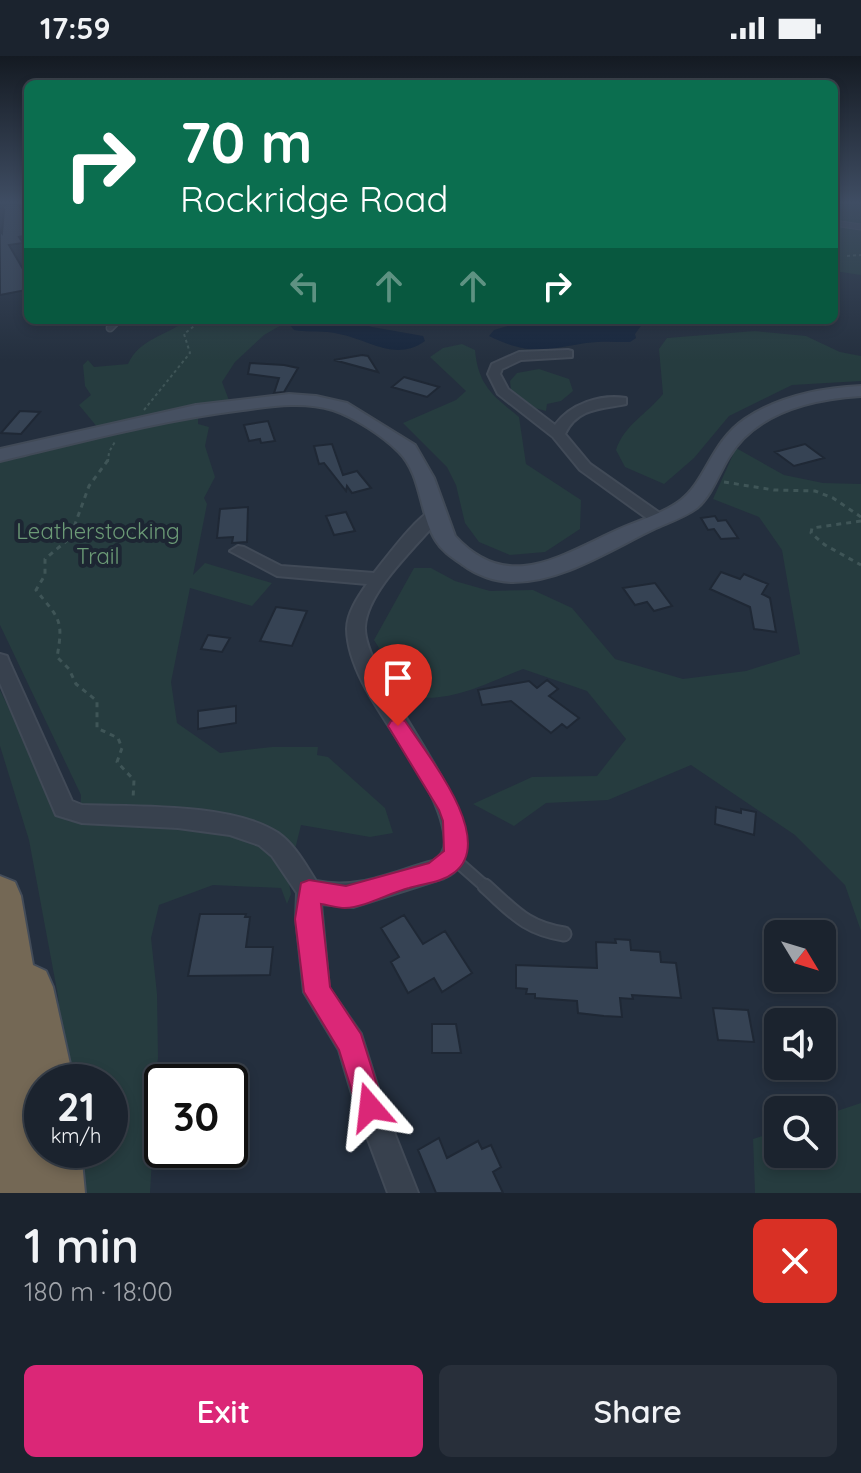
<!DOCTYPE html>
<meta charset="utf-8">
<style>
:root{--surface:#1b232e;--page:#282f3a;--text:#f1f3f6;--muted:#a0a4aa;--line:#39404a;--accent:#db2777}
body{margin:0;font-family:Quicksand,sans-serif;background:var(--page);color:var(--text);height:100vh;display:flex;flex-direction:column;font-size:30px;white-space:nowrap}
*{box-sizing:border-box;margin:0}
p{font-size:26px;color:var(--muted)}
.icon{flex:none;width:44px;height:44px;fill:none;stroke:currentColor;stroke-width:2;stroke-linecap:round;stroke-linejoin:round}
.map{position:relative;height:1137px;overflow:hidden}
.drawer{display:flex;flex-direction:column;background:var(--surface);flex:1}
.drawer>*{flex:none}
.guide{position:absolute;left:24px;top:24px;width:814px;height:244px;border-radius:12px;box-shadow:0 4px 12px #0003,0 0 0 2px var(--line);background:#0b6e4f;color:#fff;overflow:hidden}
.needle{width:52px;rotate:128deg}
.buttons{position:absolute;left:764px;top:864px;display:grid;gap:16px}
.buttons a{display:grid;place-items:center;width:72px;height:72px;border-radius:12px;background:var(--surface);box-shadow:0 4px 12px #0003,0 0 0 2px var(--line);font-size:40px}
.speed{position:absolute;left:24px;top:1008px;display:flex;gap:16px;font-size:40px;font-weight:700;text-align:center}
.speed>*{display:grid;place-content:center;width:104px;height:104px;border-radius:50%;background:var(--surface);box-shadow:0 4px 12px #0003,0 0 0 2px var(--line);line-height:1}
.speed small{font-size:20px;font-weight:400}
.speed .limit{border:4px solid #111;border-radius:12px;background:#fff;color:#111}
.pin{position:absolute;display:grid;place-items:center;width:68px;height:68px;color:#fff;margin:-82px -34px;border-radius:50% 50% 50% 0;rotate:-45deg;box-shadow:0 0 8px #0007}
.pin .icon{rotate:45deg}
.me{position:absolute;width:88px;margin:-44px;rotate:343deg;stroke-linejoin:round;filter:drop-shadow(0 0 6px #0008)}
.turn{display:flex;align-items:center;gap:28px;height:168px;padding:0 24px;font-size:36px}
.turn .icon{width:104px;height:104px;stroke-width:2.5}
.turn b{display:block;font-size:56px;line-height:68px}
.lanes{display:flex;align-items:center;height:76px;padding:0 24px;background:#0003;justify-content:center;gap:40px;direction:ltr}
.lanes .off{opacity:.35}
.round{display:grid;place-items:center;flex:none;width:84px;height:84px;border-radius:12px;background:var(--page)}
.head{display:flex;align-items:center;justify-content:space-between;height:136px;padding:0 24px}
h1{font-size:48px;font-weight:600;line-height:60px}
.primary-button{display:flex;gap:16px;margin-top:auto;padding:16px 24px}
.primary-button a{flex:1;height:92px;border-radius:12px;background:var(--accent);color:#fff;font-size:32px;font-weight:600;line-height:92px;text-align:center}
.primary-button a+a{background:var(--page);color:var(--text)}
.status{display:flex;justify-content:space-between;align-items:center;height:56px;padding:0 40px;background:var(--surface);direction:ltr}
.status svg{height:22px;fill:currentColor}
.map>svg:first-child{display:block}
.green{fill:#263c3f}
.water{fill:#17263c}
.building{fill:#364354;stroke:#1f2835;stroke-width:2}
.lines{fill:none;stroke-linecap:round;stroke-linejoin:round}
.lane-far3-casing{stroke:#414a57;stroke-width:7}
.lane-far2-casing{stroke:#414a57;stroke-width:9}
.lane-far1-casing{stroke:#414a57;stroke-width:14}
.lane-casing{stroke:#414a57;stroke-width:17}
.street-casing{stroke:#414a57;stroke-width:4}
.secondary-casing{stroke:#414a57;stroke-width:4}
.highway-casing{stroke:#434c59;stroke-width:4}
.path-far1{stroke:#3f5557;stroke-width:2;stroke-dasharray:3 3;stroke-linecap:butt}
.path{stroke:#3f5557;stroke-width:3;stroke-dasharray:5 5;stroke-linecap:butt}
.lane-far3{stroke:#38414e;stroke-width:5}
.lane-far2{stroke:#38414e;stroke-width:6}
.lane-far1{stroke:#38414e;stroke-width:10}
.lane{stroke:#38414e;stroke-width:13}
.street{fill:#38414e;fill-rule:evenodd}
.secondary{fill:#465061;fill-rule:evenodd}
.highway{fill:#746855;fill-rule:evenodd}
.route{fill:#db2777;stroke:#8e194d;stroke-width:2}
.labels{text-anchor:middle;dominant-baseline:central;stroke-width:8;stroke-linejoin:round;paint-order:stroke}
.park-label{font-size:22px;fill:#6b9a76;stroke:#1d2633}
</style>
<div class="status"><b>17:59</b><svg viewBox="0 0 49 12"><path d="M0 12V9h3v3zM5 12V6h3v6zM10 12V3h3v9zM15 12V0h3v12zM26 1h20v11H26zM47 4h2v5h-2z"/></svg></div>
<div class="map">
<svg width="861" height="1137" viewBox="0 0 861 1137">
<rect width="100%" height="100%" fill="#242f3e"/>
<path class="green" d="M834,146H861V219L834,215Z
M186,264H290L264,279L235,306L222,326L230,347L98,372L79,349L91,339L85,330L83,309L88,304L94,311L128,308C140,282 165,281 186,264Z
M755,275L806,280L840,296L861,300V325L792,329L729,360L694,402L664,428L625,411L616,394C624,369 647,358 663,338L659,293L667,282Z
M462,288L475,294C478,329 493,340 519,361L526,408L581,444L580,473L545,496L510,499L479,486L465,467L456,429L447,411L403,367L456,344L466,335L430,301L443,292Z
M539,313L569,323L573,335L561,345L547,348L546,355L535,352L511,334L510,325L517,317Z
M198,360V368L209,371L205,390L215,421L204,442L207,448L193,519L205,507L272,527L252,550L190,532L171,626L177,667L220,697L272,691H318L317,699L328,701L385,752L393,777L370,781L301,769L288,822L291,838L287,848L281,832L213,829L159,849L151,882L157,938L158,1002L152,1038L154,1068L150,1137H76L72,1094H110V1026H66L58,940L29,784L0,690V634L62,761L68,765L80,766L81,739L0,569V402Z
M736,392L784,419L823,427L861,428V875L845,829L795,779L691,709L608,744L546,747L514,770L473,748L532,721L597,720L626,683L587,635L523,613C486,627 450,648 409,640L374,584L414,512H431L455,525L490,535L533,534L572,552L615,603L683,623L746,615L800,598L782,494L759,461L713,443Z
M861,1047V1137H755L753,1083L778,1075V1098H822V1060Z"/>
<path class="water" d="M293,264H351L372,271L423,280L425,285C395,306 370,284 339,278C324,274 309,277 294,274L290,269Z
M528,264H640L643,267L635,278L636,282L630,286C615,286 601,285 586,287C543,294 531,300 489,280L494,274Z"/>
<path class="building" d="M17,147L28,163V179L19,181L23,187L9,189L23,213L26,212V234L0,239V174L2,177L4,154L2,149Z
M362,299L368,300L378,316L334,304Z
M250,307L284,309L298,312L284,336L274,337L279,322L248,318Z
M404,321L439,331L427,341L392,331Z
M20,355L40,356L21,378L1,377Z
M268,365L275,385L261,387L260,383L249,385L244,369Z
M332,388L343,419L357,415L371,432L352,437L347,430L346,435L324,407L319,408L314,390Z
M805,388L824,402L794,410L775,396Z
M248,451L247,486L232,487L233,481L217,482L220,453Z
M346,456L355,475L334,479L326,460Z
M715,460L718,465L726,464L738,482L721,483L714,473L708,474L701,462Z
M721,516L740,523L744,518L768,528L762,538L770,542L776,576L754,573L750,551L710,533Z
M655,527L672,550L654,555L647,546L635,549L623,532Z
M276,551L307,555L292,590L260,585Z
M208,579L230,582L222,596L201,593Z
M547,624L558,633L549,640L579,662L567,672L562,668L551,677L511,645L482,649L478,634L529,625L537,632Z
M236,650V667L198,673V655Z
M716,751L741,757V753L756,756L754,779L715,768Z
M200,858H246L245,861H250L246,891H273L270,919L188,920Z
M404,859L423,888L445,875L472,917L442,936L434,922L408,937L391,906L399,901L381,872Z
M615,883L630,884L631,894L660,896L661,906L676,907L681,942L632,939L633,943L620,942L622,961L604,960L578,957L577,945L535,942V938H526L527,933L516,932V909L597,912L596,886L616,887Z
M713,952L748,954L754,986L718,984Z
M432,968H456L461,997H432Z
M439,1082L447,1102L478,1085L482,1093L491,1089L501,1111L493,1116L503,1137H436L418,1094Z"/>
<g class="lines">
<g class="lane-far3-casing">
<path id="lane-far3" d="M834,167L861,171"/>
</g>
<g class="lane-far2-casing">
<path id="lane-far2" d="M110,272L118,264"/>
</g>
<g class="lane-far1-casing">
<path id="lane-far1" d="M453,802L487,832"/>
</g>
<g class="lane-casing">
<path id="lane" d="M485,830C513,855 525,872 564,878"/>
</g>
<g class="street-casing">
<path id="street" d="M568,294L572,295V301L521,304L502,313L500,318L508,333L555,369C570,348 600,338 626,342V348C601,353 577,352 565,378L590,408L664,460L666,463L664,466H652L580,414L553,381L498,338L488,318L492,308L519,296Z
M436,452L444,457C421,487 368,532 365,570C361,628 522,788 444,822L353,851L321,848L329,932L361,978L384,1051L418,1137H388L356,1051L339,994L304,936L296,863L297,837L272,800L259,789L230,779L178,772L82,767L56,759L0,627V598L7,600L9,605L72,745L82,749C136,751 233,747 278,777C295,789 305,808 316,825C359,834 391,816 433,805C440,801 445,794 445,786C442,718 348,642 347,573C347,557 358,541 367,528L277,520L230,495L238,490L244,491L281,510L374,517C387,501 418,458 436,452Z"/>
</g>
<g class="secondary-casing">
<path id="secondary" d="M861,330V340C813,343 756,356 729,401C719,417 712,439 697,452C685,461 667,467 654,473C610,494 562,526 513,526C496,526 476,519 463,509C453,502 442,495 436,485C419,458 422,419 399,396C383,380 354,361 333,354C303,345 273,350 243,354C161,364 80,386 0,405V393L196,349L289,338L316,340L347,347L415,389L434,422L455,480C507,537 558,501 615,475C636,465 663,458 681,444C706,425 711,386 745,363C779,340 820,332 861,330Z"/>
</g>
<g class="highway-casing">
<path id="highway" d="M0,820L15,826L21,840L33,909L46,915L53,931L74,1026H42V1094H81L85,1137H0Z"/>
</g>
<path class="path-far1" d="M847,200L861,199
M144,354L190,297L184,278L202,264
M108,406L109,396L116,384"/>
<path class="path" d="M108,404L89,430L70,482L45,503V519L36,534C59,563 64,563 57,601L69,613L76,628L97,645V672L118,682L122,692L117,706L134,724L133,743
M724,426L774,434L815,435L833,442L861,461
M861,465L812,472L811,477L825,489L861,509"/>
<use href="#lane-far3" class="lane-far3"/>
<use href="#lane-far2" class="lane-far2"/>
<use href="#lane-far1" class="lane-far1"/>
<use href="#lane" class="lane"/>
<use href="#street" class="street"/>
<use href="#secondary" class="secondary"/>
<use href="#highway" class="highway"/>
</g>
<linearGradient id="sky" x2="0" y2="1"><stop stop-color="#141a22"/><stop offset="0.48" stop-color="#3f4d63"/><stop offset="1" stop-color="#3f4d63" stop-opacity="0"/></linearGradient>
<rect width="861" height="305" fill="url(#sky)"/>
<path class="route" d="M398,662L405,665C425,695 497,783 455,816C441,827 426,827 409,832C389,837 366,851 345,852C337,852 328,849 321,848L330,931L361,978L384,1051L380,1061L370,1065L360,1061L339,994L304,936L295,863L301,827L309,824L346,830L429,807L444,795L443,765L439,754L388,670L391,665Z"/>
<g class="labels">
<g class="park-label">
<text x="98" y="475">Leatherstocking<tspan x="98" dy="25">Trail</tspan></text>
</g>
</g>
</svg>
<div class="buttons">
<a><svg class="needle" viewBox="-14 -14 28 28"><path d="M0-13l5 13h-10z" fill="#e53935"/><path d="M0 13l5-13h-10z" fill="#a0a4aa"/></svg></a>
<a><svg class="icon" aria-label="sound" viewBox="0 0 24 24"><path d="M4 9h4l5-4v14l-5-4H4zM17 9q2 3 0 6"/></svg></a>
<a><svg class="icon" aria-label="search" viewBox="0 0 24 24"><circle cx="10" cy="10" r="6"/><path d="M15 15l6 6"/></svg></a>
</div>
<div class="speed"><div>21<small>km/h</small></div><div class="limit">30</div></div>
<div class="pin" style="left:398px;top:670px;background:#d93025"><svg class="icon" aria-label="arrive" viewBox="0 0 24 24"><path d="M6 21V4h12l-3 4 3 4H6"/></svg></div>
<svg class="me" style="left:370px;top:1051px" viewBox="-20 -20 40 40"><path d="M0-17L14 15 0 8-14 15z" fill="#db2777" stroke="#fff" stroke-width="4"/></svg>
<div class="guide">
<div class="turn"><svg class="icon" aria-label="right" viewBox="0 0 24 24"><path d="M7 20v-9h11M14 6l5 5-5 5"/></svg><div><b>70 m</b>Rockridge Road</div></div>
<div class="lanes"><svg class="icon off" aria-label="left" viewBox="0 0 24 24"><path d="M17 20v-9H6M10 6l-5 5 5 5"/></svg><svg class="icon off" aria-label="ahead" viewBox="0 0 24 24"><path d="M12 20V5M6 11l6-6 6 6"/></svg><svg class="icon off" aria-label="ahead" viewBox="0 0 24 24"><path d="M12 20V5M6 11l6-6 6 6"/></svg><svg class="icon" aria-label="right" viewBox="0 0 24 24"><path d="M7 20v-9h11M14 6l5 5-5 5"/></svg></div>
</div>
</div>
<section class="drawer">
<div class="head"><div><h1>1 min</h1><p>180 m · 18:00</p></div><a class="round" style="background:#d93025;color:#fff"><svg class="icon" aria-label="close" viewBox="0 0 24 24"><path d="M6 6l12 12M18 6L6 18"/></svg></a></div>
<div class="primary-button"><a>Exit</a><a>Share</a></div>
</section>
